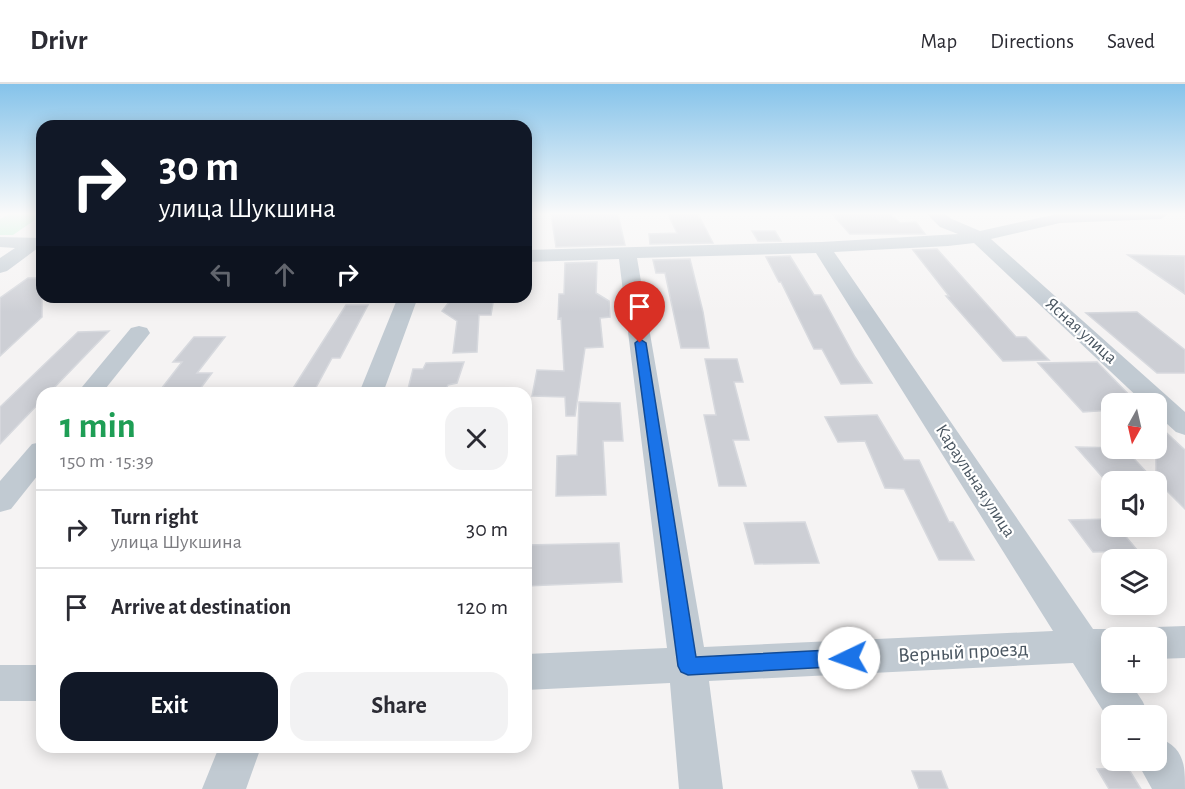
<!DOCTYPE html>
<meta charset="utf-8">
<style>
:root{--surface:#fff;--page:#f2f2f3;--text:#2b2b33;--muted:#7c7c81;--line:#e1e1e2;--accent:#111827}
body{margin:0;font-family:"Alegreya Sans",sans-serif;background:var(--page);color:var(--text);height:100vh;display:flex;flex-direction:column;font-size:22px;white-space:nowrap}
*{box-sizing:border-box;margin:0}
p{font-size:20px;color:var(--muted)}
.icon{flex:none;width:33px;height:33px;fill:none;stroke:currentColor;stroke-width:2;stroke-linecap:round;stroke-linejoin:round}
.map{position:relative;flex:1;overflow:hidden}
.panel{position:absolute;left:36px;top:303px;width:496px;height:366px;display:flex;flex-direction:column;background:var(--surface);border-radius:18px;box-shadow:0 3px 15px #0003}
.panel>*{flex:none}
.hud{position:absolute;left:36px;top:36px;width:496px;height:183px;border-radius:18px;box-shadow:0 3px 15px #0003;background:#111827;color:#fff;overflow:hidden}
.needle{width:39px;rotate:188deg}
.buttons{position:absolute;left:1101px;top:309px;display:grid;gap:12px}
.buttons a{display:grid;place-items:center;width:66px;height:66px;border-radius:12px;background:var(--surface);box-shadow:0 3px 15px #0003;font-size:30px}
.pin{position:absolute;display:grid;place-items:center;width:51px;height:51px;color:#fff;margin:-62px -26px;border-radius:50% 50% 50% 0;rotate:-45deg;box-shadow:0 0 6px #0007}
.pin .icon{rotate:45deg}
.me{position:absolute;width:66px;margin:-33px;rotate:267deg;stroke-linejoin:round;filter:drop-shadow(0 0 4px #0008)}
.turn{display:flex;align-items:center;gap:21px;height:126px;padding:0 24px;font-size:27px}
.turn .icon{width:78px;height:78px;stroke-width:2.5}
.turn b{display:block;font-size:42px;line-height:51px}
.lanes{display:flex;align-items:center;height:57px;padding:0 24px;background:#0003;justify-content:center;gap:30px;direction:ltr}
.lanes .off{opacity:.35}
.round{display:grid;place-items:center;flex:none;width:63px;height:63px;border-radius:18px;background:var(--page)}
.head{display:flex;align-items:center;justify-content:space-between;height:102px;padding:0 24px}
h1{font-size:36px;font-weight:700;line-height:45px;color:#1e9e55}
.button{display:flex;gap:12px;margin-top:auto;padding:12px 24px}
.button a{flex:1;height:69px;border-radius:18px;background:var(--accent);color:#fff;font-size:24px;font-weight:700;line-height:69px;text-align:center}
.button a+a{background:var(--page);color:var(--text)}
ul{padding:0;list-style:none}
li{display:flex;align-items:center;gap:18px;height:78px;padding:0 24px;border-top:2px solid var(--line)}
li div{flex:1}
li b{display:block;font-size:22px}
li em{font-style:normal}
header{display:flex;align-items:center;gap:36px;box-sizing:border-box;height:84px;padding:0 30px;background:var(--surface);border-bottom:2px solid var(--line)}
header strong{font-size:28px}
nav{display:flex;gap:33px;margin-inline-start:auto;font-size:21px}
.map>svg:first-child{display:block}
.green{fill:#c3f1d5}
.building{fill:#cdcfd5;stroke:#d7d9de;stroke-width:1.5}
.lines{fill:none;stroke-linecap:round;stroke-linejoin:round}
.minor{fill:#c1cad2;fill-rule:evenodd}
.route{fill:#1a73e8;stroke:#114b97;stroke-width:1.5}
.labels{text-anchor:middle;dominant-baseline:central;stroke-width:4.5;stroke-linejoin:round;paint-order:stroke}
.street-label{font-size:18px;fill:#4a5661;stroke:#fff}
.near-street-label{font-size:21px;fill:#4a5661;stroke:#fff}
</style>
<header>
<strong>Drivr</strong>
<nav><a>Map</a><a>Directions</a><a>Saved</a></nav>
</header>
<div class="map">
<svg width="1185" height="705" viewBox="0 0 1185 705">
<rect width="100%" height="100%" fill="#f5f3f3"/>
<path class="green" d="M9,130H42V131L13,151H0V135Z"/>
<path class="building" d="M551,130H618L625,161L556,163Z
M668,130H698L713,159L650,160L649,150L677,149Z
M832,130H891L900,139L916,138L925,150H850Z
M752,147H775L781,157H758Z
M937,165L1016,253H1026L1049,276L1003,277L946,212H949L913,166Z
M1128,171L1185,172V210Z
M790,172L814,211H821L855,273L872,299L841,300L822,265H814L781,198H779L766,173Z
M690,175L703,228L709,264H681L665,189H656L653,176Z
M597,178L596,209L609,217L610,233L600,234L603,263L585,264L575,332H566L565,313L532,312L537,286L564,287L561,234L558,235L559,210H564L565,179Z
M28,194H42V233L0,272V214Z
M459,213H494L491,231H479L477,268L453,269L457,237L442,227L449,218Z
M346,221H368L340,274H332L313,309H290Z
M1137,228L1185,266V289H1157L1086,229Z
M109,247L49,309H42V316L0,360V323L78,248Z
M194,253H225L197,289H212L197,309H158L182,278H173Z
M705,275H737L743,298H734L749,356H733L746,402H719L704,331H716Z
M464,278L457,299L448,301L444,309H407L413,285H423L426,279Z
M1097,278L1138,320H1112V326L1083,328L1038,279Z
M579,318L620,319L623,357H603L606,411L556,412L557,372L577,371Z
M877,331L904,376H919L949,438H953L974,476H939L904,405L885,404L865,357L838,358L825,333Z
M1156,339L1185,366V425L1156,396Z
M1076,363L1124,364L1153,395L1105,396Z
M1111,435L1112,442H1117L1138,467L1093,468L1069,436Z
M805,438L819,479L755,480L744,439Z
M619,459L622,498L526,502V461Z
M1128,684L1141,705H1109L1097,685Z
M912,687H941L948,705H919Z"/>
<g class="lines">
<path class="minor" d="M927,130H945L952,135L980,147L1057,130H1169L1161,135L1060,139L991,155L1185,328V351L1176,348L1156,330V320H1145L974,159L948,162L834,168L1093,545H1112L1125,549L1127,554H1112V598H1130L1143,618L1149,632H1112V641L1073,579L709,597L723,705H679L670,599L526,606V570L667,564L619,175L526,178V166L822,158L958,150L940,143ZM816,169L1053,547L704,563L637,174Z
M0,153L42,154V164H38L7,187L0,189V174L15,164L0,163Z
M398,213H418L383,309H359Z
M139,242L147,244L150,249L102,309H77L131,244Z
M42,358V386L11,425L0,428V397L32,360Z
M1185,542V574L1156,575V554H1140L1143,547L1156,543Z
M0,581H42V617H0Z
M1156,652C1184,664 1185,678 1185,705H1152L1136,676H1156Z
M219,663H261L246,705H202Z"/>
</g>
<linearGradient id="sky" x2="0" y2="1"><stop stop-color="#85c3ea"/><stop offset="0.57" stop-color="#fafafa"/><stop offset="1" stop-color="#fafafa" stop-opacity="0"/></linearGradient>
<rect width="1185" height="228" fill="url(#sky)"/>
<path class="route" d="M640,255L646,259L696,573L849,565L856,568L859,574L856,580L849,582L688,591L681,588L678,582L635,259Z"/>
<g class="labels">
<g class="street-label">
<text transform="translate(1081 247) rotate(42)">Ясная улица</text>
<text transform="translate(975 397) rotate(57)">Караульная улица</text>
</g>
<g class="near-street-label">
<text transform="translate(963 568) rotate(-3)">Верный проезд</text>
</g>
</g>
</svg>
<div class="buttons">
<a><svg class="needle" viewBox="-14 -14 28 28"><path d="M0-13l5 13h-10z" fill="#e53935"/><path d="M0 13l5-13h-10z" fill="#7c7c81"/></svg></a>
<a><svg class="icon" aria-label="sound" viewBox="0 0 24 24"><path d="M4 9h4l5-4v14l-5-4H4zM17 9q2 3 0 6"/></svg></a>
<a><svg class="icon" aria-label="layers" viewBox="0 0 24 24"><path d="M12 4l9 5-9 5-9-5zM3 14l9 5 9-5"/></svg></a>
<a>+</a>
<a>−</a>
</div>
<div class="pin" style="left:640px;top:259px;background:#d93025"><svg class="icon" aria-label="arrive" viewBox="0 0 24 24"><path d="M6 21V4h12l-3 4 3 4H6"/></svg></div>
<svg class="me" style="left:849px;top:574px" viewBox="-20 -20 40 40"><circle r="19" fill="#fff"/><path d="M0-13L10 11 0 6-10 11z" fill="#1a73e8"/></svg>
<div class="hud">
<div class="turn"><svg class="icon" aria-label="right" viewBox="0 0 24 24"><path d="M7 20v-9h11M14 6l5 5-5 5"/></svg><div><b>30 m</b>улица Шукшина</div></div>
<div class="lanes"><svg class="icon off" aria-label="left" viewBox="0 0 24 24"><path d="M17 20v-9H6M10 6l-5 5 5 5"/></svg><svg class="icon off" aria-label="ahead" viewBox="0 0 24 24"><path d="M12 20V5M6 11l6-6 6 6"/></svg><svg class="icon" aria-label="right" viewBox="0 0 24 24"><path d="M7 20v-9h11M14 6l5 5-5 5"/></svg></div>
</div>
<section class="panel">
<div class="head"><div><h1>1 min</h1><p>150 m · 15:39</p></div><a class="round"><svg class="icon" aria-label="close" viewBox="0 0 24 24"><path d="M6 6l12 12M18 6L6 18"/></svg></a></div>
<ul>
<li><svg class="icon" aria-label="right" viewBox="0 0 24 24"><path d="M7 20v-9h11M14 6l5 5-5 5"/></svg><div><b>Turn right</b><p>улица Шукшина</p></div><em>30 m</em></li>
<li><svg class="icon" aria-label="arrive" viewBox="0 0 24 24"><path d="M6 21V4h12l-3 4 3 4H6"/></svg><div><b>Arrive at destination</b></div><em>120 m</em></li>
</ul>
<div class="button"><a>Exit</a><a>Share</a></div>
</section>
</div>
